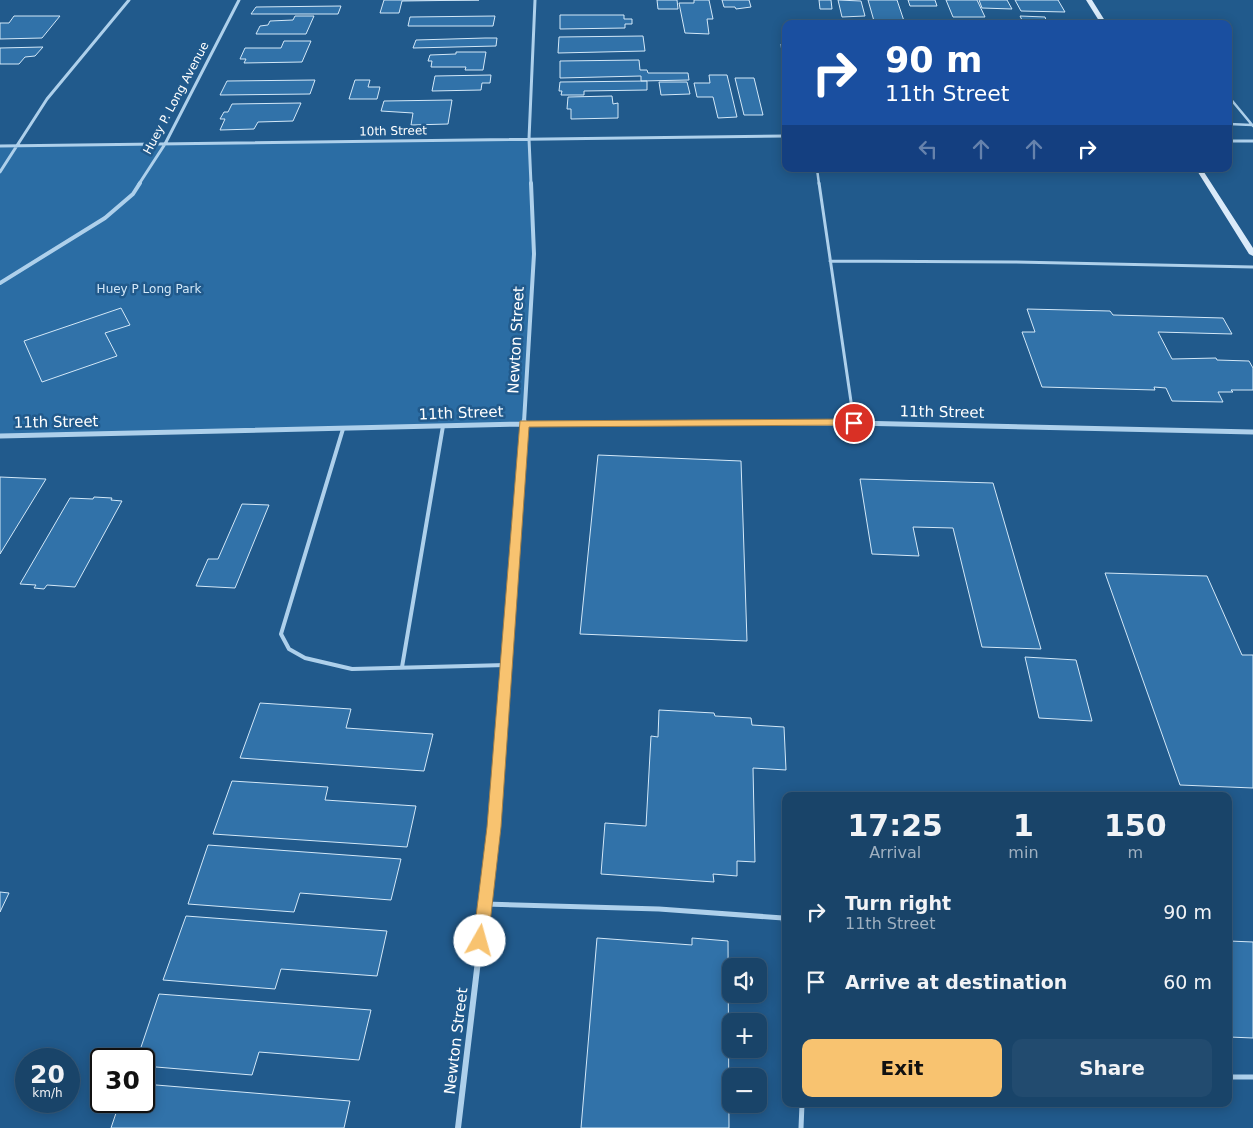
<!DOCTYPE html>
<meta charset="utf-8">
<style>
:root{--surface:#194469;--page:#224b6f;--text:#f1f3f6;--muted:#9fb0c0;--line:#375c7d;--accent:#f8c370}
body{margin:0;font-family:"DejaVu Sans",sans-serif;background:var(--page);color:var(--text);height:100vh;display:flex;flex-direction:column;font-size:19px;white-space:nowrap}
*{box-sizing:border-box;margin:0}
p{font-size:16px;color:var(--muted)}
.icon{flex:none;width:28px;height:28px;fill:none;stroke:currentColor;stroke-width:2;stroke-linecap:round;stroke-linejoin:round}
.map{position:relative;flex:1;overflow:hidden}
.side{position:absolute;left:782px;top:792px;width:450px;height:315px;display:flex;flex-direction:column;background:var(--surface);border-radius:10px;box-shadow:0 2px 12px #0003,0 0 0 1px var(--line)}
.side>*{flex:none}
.banner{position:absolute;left:782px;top:20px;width:450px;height:152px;border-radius:10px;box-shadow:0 2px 12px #0003,0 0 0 1px var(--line);background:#1a4fa0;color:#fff;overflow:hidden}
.fabs{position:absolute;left:722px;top:958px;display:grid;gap:10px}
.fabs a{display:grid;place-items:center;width:45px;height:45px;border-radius:10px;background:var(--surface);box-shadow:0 2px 12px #0003,0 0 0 1px var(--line);font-size:25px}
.speed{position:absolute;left:15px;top:1048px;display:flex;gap:10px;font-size:25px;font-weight:700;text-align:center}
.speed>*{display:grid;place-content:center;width:65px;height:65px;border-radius:50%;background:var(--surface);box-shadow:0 2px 12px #0003,0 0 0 1px var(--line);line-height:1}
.speed small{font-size:12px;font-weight:400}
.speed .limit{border:2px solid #111;border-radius:8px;background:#fff;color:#111}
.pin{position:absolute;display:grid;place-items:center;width:42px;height:42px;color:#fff;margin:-21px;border:2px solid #fff;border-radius:50%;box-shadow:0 1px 5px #0007}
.me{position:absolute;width:55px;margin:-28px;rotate:7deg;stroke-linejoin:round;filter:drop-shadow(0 0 4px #0008)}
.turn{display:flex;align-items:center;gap:18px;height:105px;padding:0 20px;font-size:22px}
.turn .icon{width:65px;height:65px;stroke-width:2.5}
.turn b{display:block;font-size:35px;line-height:42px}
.lanes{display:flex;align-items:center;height:48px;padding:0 20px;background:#0003;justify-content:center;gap:25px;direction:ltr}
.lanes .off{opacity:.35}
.eta{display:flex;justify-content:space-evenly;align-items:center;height:85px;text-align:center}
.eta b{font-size:30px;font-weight:700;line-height:35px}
.action{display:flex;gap:10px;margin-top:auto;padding:10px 20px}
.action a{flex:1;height:58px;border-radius:10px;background:var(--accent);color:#111;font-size:20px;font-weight:700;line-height:58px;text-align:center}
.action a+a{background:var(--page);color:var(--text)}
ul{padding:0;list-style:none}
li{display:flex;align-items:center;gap:15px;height:70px;padding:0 20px}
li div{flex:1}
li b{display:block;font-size:19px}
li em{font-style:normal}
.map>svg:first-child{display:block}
.green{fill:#2b6da4}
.building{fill:#3172a9;stroke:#d3e8f8}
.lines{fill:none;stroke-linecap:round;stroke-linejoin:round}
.service-far3{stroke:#aed0eb;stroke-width:2.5}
.service-far2{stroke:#aed0eb;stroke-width:3}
.service-far1{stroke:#aed0eb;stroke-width:4}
.service{stroke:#aed0eb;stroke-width:5}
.minor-far3{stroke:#aed0eb;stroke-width:3}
.minor-far2{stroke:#aed0eb;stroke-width:4}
.minor-far1{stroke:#aed0eb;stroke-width:5}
.minor{stroke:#aed0eb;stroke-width:6}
.secondary{fill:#daeaf9;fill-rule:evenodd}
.route{fill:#f8c370;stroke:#a17f49}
.labels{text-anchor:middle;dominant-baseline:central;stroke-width:5;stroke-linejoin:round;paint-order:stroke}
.far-street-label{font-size:12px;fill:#fff;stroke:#215a8c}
.far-park-label{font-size:12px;fill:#d3e8f8;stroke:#215a8c}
.street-label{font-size:15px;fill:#fff;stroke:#215a8c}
</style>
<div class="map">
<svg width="1253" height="1128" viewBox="0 0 1253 1128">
<rect width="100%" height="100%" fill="#215a8c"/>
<path class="green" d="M529,139L534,254L524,424L0,436V146Z"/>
<path class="building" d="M384,0H479L402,1L399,13H380Z
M657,0H677L678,9H658Z
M694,0H709L713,19H707L709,34L685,33L679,3H694Z
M722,0H749L751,7L736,9L735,7H724Z
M819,0H831L832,9H820Z
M838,0L861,1L865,16L842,17Z
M868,0H897L904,21H874Z
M908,0H935L937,6H910Z
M946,0H977L985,17H953Z
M979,0H1007L1012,9L982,8Z
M1015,0H1058L1065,12L1021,11Z
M341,6L338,14H251L256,7Z
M560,15H624V19H632V24H625V28L560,29Z
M14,16H60L42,38L0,39V23H9Z
M295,16H314L306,34H256L260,26L268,25L270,21L293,20Z
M495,16L493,26H408L410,17Z
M1020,16L1045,17L1046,20H1063L1065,24H1024Z
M643,36L645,51L558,53L559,37Z
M485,38H497L496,46L413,48L416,40Z
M284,41H311L302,62L244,63L246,59H240L245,48H281Z
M781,44H786V82L784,71Z
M43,47L35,56L25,57L19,64H0V48Z
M456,52H486L483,70H465L466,67H431L432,61H428L430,55L456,54Z
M639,60L640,70H647L648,73H688L689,80L641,81V76L560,78V61Z
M491,75L490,83H482L481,90L432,91L435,76Z
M709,75H727L737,117L718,118L713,97H697L694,83H710Z
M735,78H754L763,115H744Z
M315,80L310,94L220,95L227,81Z
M355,80H370L368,87H380L377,99H349Z
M647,81V90L584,91V95H561L562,91H559L560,82Z
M659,82H687L690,94L661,95Z
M612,96L613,104L618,103V118L571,119V109H567L568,97Z
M452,100L448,124L411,125L413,113L381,111L384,101Z
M301,103L293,121L258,122L254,129L220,130L225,119H220L224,112H228L232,104Z
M121,308L130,325L105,333L117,356L42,382L24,341Z
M1027,309L1110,311L1113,315L1223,318L1232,334L1158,332L1172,359L1216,358L1217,360L1249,361L1253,368V390H1231L1233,392H1218L1223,402L1172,401L1166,388L1154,387L1155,390L1042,387L1022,332H1035Z
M598,455L741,461L747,641L580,634Z
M0,477L46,479L0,554Z
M860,479L993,483L1041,649L982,647L953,528L913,527L919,556L872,554Z
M94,497L112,498L111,500L122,501L75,587L47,585L44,589L34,588L36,585L20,584L70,498L93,499Z
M242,504L269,505L235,588L196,586L208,559H218Z
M1105,573L1207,576L1242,655H1253V788L1180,785Z
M1025,657L1076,660L1092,721L1039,718Z
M260,703L351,709L346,728L433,734L424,771L240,758Z
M659,710L714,713L715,716L751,718L752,725L784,727L786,770L753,768L755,862L737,861V876L713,874L714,882L601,874L605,823L646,826L651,736L658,737Z
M232,781L328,787L325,800L416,806L407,847L213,834Z
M208,845L401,859L391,900L300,893L294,912L188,904Z
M0,892L9,893L0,912Z
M186,916L387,931L377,976L281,969L275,989L163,980Z
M597,938L692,945V938L728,941L729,1128H581Z
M1229,941L1253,942V1038L1229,1037Z
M159,994L371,1010L359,1060L259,1052L252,1075L144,1066V1059H137Z
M144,1084L350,1101L344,1128H111L120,1101H144Z"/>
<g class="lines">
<path class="service-far3" d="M1229,97L1253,126
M1229,124L1252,125
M817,169L819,184"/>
<path class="service-far2" d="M819,183L854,422
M830,261L1013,262L1253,267"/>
<path class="service-far1" d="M854,421V423
M343,429L281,634L289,649L305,658L352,669L506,665
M402,667L443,426"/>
<path class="service" d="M485,904L659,909L783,918L786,946
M1229,1077H1253
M801,1128L802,1104"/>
<path class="minor-far3" d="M1229,141H1253
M0,146L786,136
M0,172L47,99L129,0
M139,184L165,144L239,0
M531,184L529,139L535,0"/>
<path class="minor-far2" d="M0,283L105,218L133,194L140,183
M524,422L534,254L531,183"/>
<path class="minor-far1" d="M0,436L524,424L854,423L1253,432
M501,730L524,421"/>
<path class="minor" d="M458,1128L494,827L501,729"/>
<path class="secondary" d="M1086,0H1092L1107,24H1101Z
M1196,169H1202L1253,248V256L1249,254Z"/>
</g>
<path class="route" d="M854,419L859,423L857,425L529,427L501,827L488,941L486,946L480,949L475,946L473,941L487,827L520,421Z"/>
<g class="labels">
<g class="far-street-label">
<text transform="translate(176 98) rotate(-62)">Huey P. Long Avenue</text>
<text transform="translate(393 131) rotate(-1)">10th Street</text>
</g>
<g class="far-park-label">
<text x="149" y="289">Huey P Long Park</text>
</g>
<g class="street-label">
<text transform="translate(516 340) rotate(-87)">Newton Street</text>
<text transform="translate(942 412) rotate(1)">11th Street</text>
<text transform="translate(461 413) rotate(-2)">11th Street</text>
<text transform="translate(56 422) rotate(-1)">11th Street</text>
<text transform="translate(456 1041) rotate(-83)">Newton Street</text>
</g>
</g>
</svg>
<div class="fabs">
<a><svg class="icon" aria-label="sound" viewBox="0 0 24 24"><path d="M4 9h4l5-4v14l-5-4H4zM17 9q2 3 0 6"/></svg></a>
<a>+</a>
<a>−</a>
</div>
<div class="speed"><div>20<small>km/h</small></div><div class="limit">30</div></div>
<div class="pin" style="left:854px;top:423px;background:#d93025"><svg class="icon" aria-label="arrive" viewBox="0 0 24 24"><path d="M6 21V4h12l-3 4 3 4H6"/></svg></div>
<svg class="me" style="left:480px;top:941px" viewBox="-20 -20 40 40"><circle r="19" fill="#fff"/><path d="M0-13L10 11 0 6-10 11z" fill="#f8c370"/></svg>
<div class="banner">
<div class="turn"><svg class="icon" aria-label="right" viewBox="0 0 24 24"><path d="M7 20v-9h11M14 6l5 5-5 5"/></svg><div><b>90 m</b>11th Street</div></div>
<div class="lanes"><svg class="icon off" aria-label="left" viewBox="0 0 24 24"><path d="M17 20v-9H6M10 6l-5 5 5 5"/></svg><svg class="icon off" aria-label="ahead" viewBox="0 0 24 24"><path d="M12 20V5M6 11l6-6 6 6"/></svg><svg class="icon off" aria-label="ahead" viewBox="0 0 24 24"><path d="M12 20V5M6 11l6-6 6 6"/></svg><svg class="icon" aria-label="right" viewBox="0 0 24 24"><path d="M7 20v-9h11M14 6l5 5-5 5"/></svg></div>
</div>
<section class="side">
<div class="eta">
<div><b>17:25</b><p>Arrival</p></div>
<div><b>1</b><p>min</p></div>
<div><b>150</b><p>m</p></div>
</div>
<ul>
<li><svg class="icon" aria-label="right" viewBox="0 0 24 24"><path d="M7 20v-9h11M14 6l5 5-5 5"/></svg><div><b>Turn right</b><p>11th Street</p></div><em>90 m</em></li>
<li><svg class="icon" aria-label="arrive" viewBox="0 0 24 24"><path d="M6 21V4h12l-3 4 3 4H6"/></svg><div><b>Arrive at destination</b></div><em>60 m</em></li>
</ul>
<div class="action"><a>Exit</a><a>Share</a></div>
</section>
</div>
